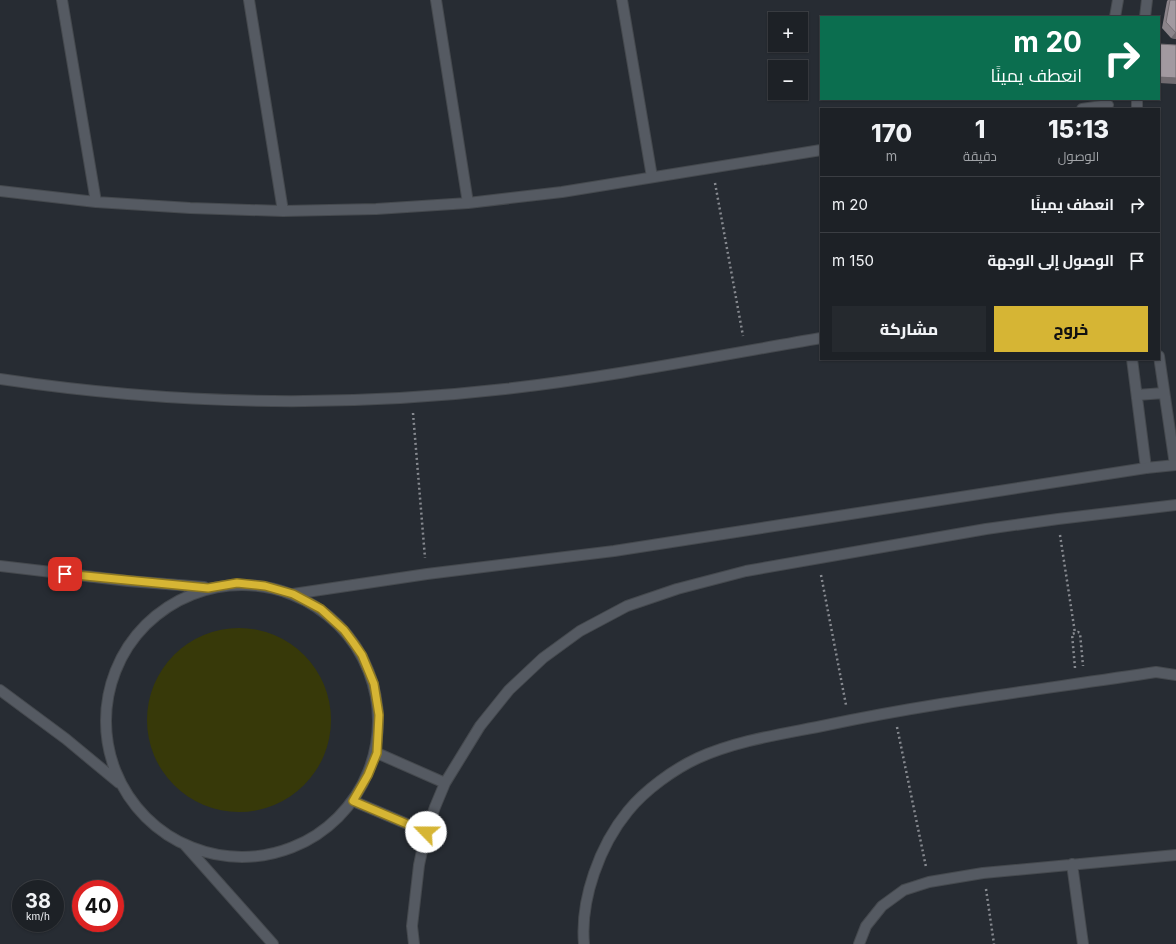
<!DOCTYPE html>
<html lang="ar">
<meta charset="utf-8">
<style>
:root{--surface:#1d2126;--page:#25292e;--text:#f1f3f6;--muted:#a0a3a7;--line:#3b3e43;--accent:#d6b534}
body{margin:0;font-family:Inter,Cairo,sans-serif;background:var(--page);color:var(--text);direction:rtl;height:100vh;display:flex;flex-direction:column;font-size:15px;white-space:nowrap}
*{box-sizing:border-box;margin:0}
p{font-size:13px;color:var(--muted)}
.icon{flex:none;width:22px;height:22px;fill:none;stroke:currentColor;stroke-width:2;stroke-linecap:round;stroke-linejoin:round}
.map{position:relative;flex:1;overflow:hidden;direction:ltr}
.drawer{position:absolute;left:820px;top:108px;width:340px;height:252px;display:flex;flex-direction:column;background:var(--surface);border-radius:0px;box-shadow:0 1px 3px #0004,0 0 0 1px var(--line);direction:rtl}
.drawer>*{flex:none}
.banner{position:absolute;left:820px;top:16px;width:340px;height:84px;border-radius:0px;box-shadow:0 1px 3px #0004,0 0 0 1px var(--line);direction:rtl;background:#0b6e4f;color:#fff;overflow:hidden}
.buttons{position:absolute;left:768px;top:12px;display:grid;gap:8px}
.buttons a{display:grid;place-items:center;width:40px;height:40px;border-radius:0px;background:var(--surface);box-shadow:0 1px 3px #0004,0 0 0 1px var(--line);font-size:20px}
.speed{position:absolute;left:12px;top:880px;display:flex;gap:8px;font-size:20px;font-weight:700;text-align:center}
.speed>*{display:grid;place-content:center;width:52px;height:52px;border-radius:50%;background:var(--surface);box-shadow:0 1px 3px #0004,0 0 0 1px var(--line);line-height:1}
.speed small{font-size:10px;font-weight:400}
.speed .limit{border:6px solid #d22;background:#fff;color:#111}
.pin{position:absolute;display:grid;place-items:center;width:34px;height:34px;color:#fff;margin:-17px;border-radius:8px;box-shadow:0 2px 6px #0006}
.me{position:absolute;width:44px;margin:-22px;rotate:293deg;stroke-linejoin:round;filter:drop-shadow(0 0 3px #0008)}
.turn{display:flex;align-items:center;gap:14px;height:84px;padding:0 12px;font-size:18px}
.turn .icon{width:52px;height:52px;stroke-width:2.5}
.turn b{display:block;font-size:28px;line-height:34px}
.eta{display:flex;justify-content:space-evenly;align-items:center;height:68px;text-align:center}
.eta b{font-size:24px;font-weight:800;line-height:28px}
.cta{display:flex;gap:8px;margin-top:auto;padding:8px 12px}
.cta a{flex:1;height:46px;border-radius:0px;background:var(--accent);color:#111;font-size:16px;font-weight:800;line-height:46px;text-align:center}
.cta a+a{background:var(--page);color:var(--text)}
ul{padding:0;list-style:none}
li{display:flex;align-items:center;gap:12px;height:56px;padding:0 12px;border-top:1px solid var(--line)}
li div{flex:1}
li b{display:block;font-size:15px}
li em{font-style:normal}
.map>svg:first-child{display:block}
.green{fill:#373909}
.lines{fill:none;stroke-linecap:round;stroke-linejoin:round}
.minor-casing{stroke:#45494e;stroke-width:12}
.tertiary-casing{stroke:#45494e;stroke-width:12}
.path{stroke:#878a90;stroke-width:2.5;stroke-dasharray:2 3;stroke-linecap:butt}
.minor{stroke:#555a62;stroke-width:10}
.tertiary{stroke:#555a62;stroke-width:10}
.wall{fill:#8b848a}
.shaded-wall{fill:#716b70}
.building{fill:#a299a0;stroke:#716b70}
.route-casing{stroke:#8b7622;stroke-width:10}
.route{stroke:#d6b534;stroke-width:7}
</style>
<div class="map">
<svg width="1176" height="944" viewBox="0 0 1176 944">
<rect width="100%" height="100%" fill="#272c33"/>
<path class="green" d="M147 720a92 92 0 1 1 184 0a92 92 0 1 1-184 0Z"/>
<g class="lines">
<g class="minor-casing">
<path id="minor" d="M62,0L96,202
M249,0L283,211
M436,0L468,203
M622,0L652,177
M1115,17L1118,0
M1145,17L1147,0
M1082,109L1108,105
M1137,109V99
M0,191L96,202L190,208L283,211L376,209L468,203L562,192L821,150
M1159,356L1175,465
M1132,359L1146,468
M0,379C166,404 339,408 505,389C611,377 716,356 821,338
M1137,395L1164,393
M1072,864L1083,944
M584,944C580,899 600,845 628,811C645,790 674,769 698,758C738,740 783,734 827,725C935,702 1046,689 1156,672L1176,675
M859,944L866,926L882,906L904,890L929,882L983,873L1176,855"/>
</g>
<g class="tertiary-casing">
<path id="tertiary" d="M0,566L128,581L204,587
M106 721a136 136 0 1 1 272 0a136 136 0 1 1-272 0Z
M293,594L427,574L614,551L1146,468L1176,465
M0,690L66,739L119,783
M377,753L445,783
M353,801L426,832
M185,845L273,944
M414,944L412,926L419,865L426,832L435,807L445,783L480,726L509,690L543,658L580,631L627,606L677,589L746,571L986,529L1058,519L1176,505"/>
</g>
<path class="path" d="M715,183L743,336
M413,413L425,558
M1060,535L1075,633
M821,575L846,705
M1075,668L1072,634L1078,632L1080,633L1083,666
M897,727L926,867
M986,889L994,944"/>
<use href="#minor" class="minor"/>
<use href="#tertiary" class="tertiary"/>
</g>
<path class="wall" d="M1168,0H1176V39L1171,38L1162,28L1167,1Z"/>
<path class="shaded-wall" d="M1175,33H1176V39L1171,38Z
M1159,77L1176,78V84L1159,83Z"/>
<path class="building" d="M1170,0H1176V33L1166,22Z
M1159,44L1176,45V78L1159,77Z"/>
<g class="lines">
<g class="route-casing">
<path id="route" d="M65,574L208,588L237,583L265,586L293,594L321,609L344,630L353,642L362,655L374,684L379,715L377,753L368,775L353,801L426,832"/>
</g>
<use href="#route" class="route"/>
</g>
</svg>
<div class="buttons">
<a>+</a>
<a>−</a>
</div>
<div class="speed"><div>38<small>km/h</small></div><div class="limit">40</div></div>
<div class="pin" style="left:65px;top:574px;background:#d93025"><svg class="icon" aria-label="arrive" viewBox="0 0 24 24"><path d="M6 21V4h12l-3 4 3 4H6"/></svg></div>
<svg class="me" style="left:426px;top:832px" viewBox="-20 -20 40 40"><circle r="19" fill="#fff"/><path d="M0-13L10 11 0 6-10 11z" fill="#d6b534"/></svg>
<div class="banner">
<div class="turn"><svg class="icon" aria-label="right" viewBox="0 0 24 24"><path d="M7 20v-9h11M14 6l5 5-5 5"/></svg><div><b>20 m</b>انعطف يمينًا</div></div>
</div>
<section class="drawer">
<div class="eta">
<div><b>15:13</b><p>الوصول</p></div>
<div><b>1</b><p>دقيقة</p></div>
<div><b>170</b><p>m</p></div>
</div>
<ul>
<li><svg class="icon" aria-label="right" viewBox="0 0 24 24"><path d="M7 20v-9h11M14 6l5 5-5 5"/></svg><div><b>انعطف يمينًا</b></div><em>20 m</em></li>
<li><svg class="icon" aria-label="arrive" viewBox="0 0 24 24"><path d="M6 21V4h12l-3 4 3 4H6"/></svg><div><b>الوصول إلى الوجهة</b></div><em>150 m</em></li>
</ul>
<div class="cta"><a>خروج</a><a>مشاركة</a></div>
</section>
</div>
